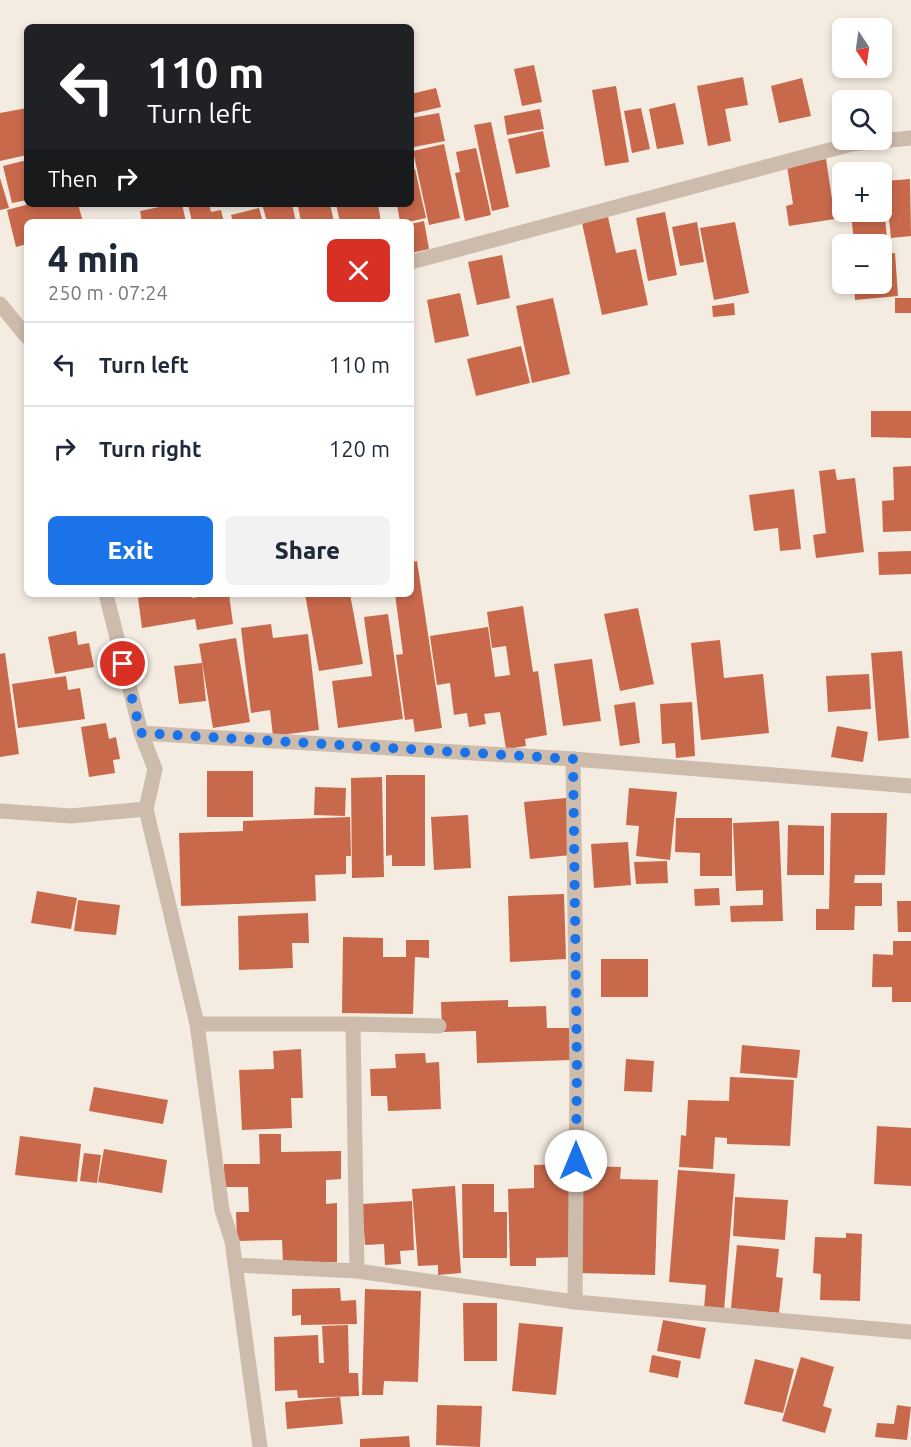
<!DOCTYPE html>
<meta charset="utf-8">
<style>
:root{--surface:#fff;--page:#f2f2f3;--text:#1f2937;--muted:#747a83;--line:#e0e1e3;--accent:#1a73e8}
body{margin:0;font-family:Ubuntu,sans-serif;background:var(--page);color:var(--text);height:100vh;display:flex;flex-direction:column;font-size:22px;white-space:nowrap}
*{box-sizing:border-box;margin:0}
p{font-size:20px;color:var(--muted)}
.icon{flex:none;width:33px;height:33px;fill:none;stroke:currentColor;stroke-width:2;stroke-linecap:round;stroke-linejoin:round}
.map{position:relative;flex:1;overflow:hidden}
.sheet{position:absolute;left:24px;top:219px;width:390px;height:378px;display:flex;flex-direction:column;background:var(--surface);border-radius:9px;box-shadow:0 3px 9px #0003}
.sheet>*{flex:none}
.top-card{position:absolute;left:24px;top:24px;width:390px;height:183px;border-radius:9px;box-shadow:0 3px 9px #0003;background:#202124;color:#fff;overflow:hidden}
.needle{width:39px;rotate:167deg}
.controls{position:absolute;left:832px;top:18px;display:grid;gap:12px}
.controls a{display:grid;place-items:center;width:60px;height:60px;border-radius:9px;background:var(--surface);box-shadow:0 3px 9px #0003;font-size:30px}
.pin{position:absolute;display:grid;place-items:center;width:51px;height:51px;color:#fff;margin:-26px;border:3px solid #fff;border-radius:50%;box-shadow:0 2px 6px #0007}
.me{position:absolute;width:66px;margin:-33px;rotate:0deg;stroke-linejoin:round;filter:drop-shadow(0 0 4px #0008)}
.turn{display:flex;align-items:center;gap:21px;height:126px;padding:0 24px;font-size:27px}
.turn .icon{width:78px;height:78px;stroke-width:2.5}
.turn b{display:block;font-size:42px;line-height:51px}
.then{display:flex;align-items:center;height:57px;padding:0 24px;background:#0003;gap:12px;font-size:22px}
.round{display:grid;place-items:center;flex:none;width:63px;height:63px;border-radius:9px;background:var(--page)}
.summary{display:flex;align-items:center;justify-content:space-between;height:102px;padding:0 24px}
h1{font-size:36px;font-weight:800;line-height:45px}
.primary-button{display:flex;gap:12px;margin-top:auto;padding:12px 24px}
.primary-button a{flex:1;height:69px;border-radius:9px;background:var(--accent);color:#fff;font-size:24px;font-weight:800;line-height:69px;text-align:center}
.primary-button a+a{background:var(--page);color:var(--text)}
ul{padding:0;list-style:none}
li{display:flex;align-items:center;gap:18px;height:84px;padding:0 24px;border-top:2px solid var(--line)}
li div{flex:1}
li b{display:block;font-size:22px}
li em{font-style:normal}
.map>svg:first-child{display:block}
.building{fill:#c8694b}
.lines{fill:none;stroke-linecap:round;stroke-linejoin:round}
.minor{stroke:#cdbbac;stroke-width:15}
.tertiary{stroke:#cdbbac;stroke-width:15}
.route{stroke:#1a73e8;stroke-width:10;stroke-dasharray:0 18}
</style>
<div class="map">
<svg width="911" height="1447" viewBox="0 0 911 1447">
<rect width="100%" height="100%" fill="#f4ebe1"/>
<path class="building" d="M534,65L542,102L522,106L514,69Z
M743,77L748,105L725,109L731,141L708,146L697,86Z
M802,78L811,116L779,123L771,86Z
M616,86L629,162L605,166L592,90Z
M436,88L441,107L411,114V94Z
M675,103L684,144L657,149L649,109Z
M27,108V155L0,161V113Z
M641,108L650,149L632,153L624,111Z
M540,109L544,129L507,135L504,116Z
M439,113L445,141L414,147L411,132V118Z
M491,122L509,207L492,211L474,125Z
M543,131L550,167L516,174L508,139Z
M444,144L460,218L429,225L413,151Z
M476,148L491,215L465,221L455,173L460,172L456,152Z
M826,159L835,219L789,226L786,206L793,204L787,166Z
M27,160V200L12,203L3,166Z
M415,169L426,218L408,222H400L397,204H411V170Z
M0,178L9,208L0,210Z
M910,179L911,236L891,238L885,181Z
M29,204H78L83,222H27V244L16,247L7,210Z
M174,204H182L186,222H142L140,211Z
M188,204H209L211,212L221,210L224,222H192Z
M262,204H292L296,222H267Z
M308,204H330L334,222H301L298,206Z
M336,204H378L381,222H340Z
M882,207H884L888,249L882,250V244H854L851,212H882Z
M259,208L263,222H233L231,215Z
M665,212L677,275L648,281L636,218Z
M608,217L616,253L636,249L648,305L602,315L582,223Z
M424,221L429,249L411,253V224Z
M697,222L704,262L680,266L672,227Z
M735,222L749,293L714,300L700,228Z
M895,253L898,296L855,300L854,284H882V254Z
M502,255L510,298L477,305L468,262Z
M839,257H843V280H840Z
M460,293L469,336L435,343L427,300Z
M553,298L570,374L532,383L516,306Z
M895,298H911V313H895Z
M734,303L735,315L713,317L712,306Z
M521,346L530,383L476,396L467,359Z
M871,411H911V438L871,437Z
M911,466V531L883,532L882,501L894,500L893,467Z
M835,469L837,480L855,478L864,552L816,558L813,535L826,533L819,471Z
M794,489L801,549L780,551L778,528L754,531L749,495Z
M911,551V574L879,575L878,552Z
M417,561L442,728L415,732L413,719L405,720L396,655L403,654L395,594H411V562Z
M163,594H191L192,598L215,594H229L233,624L197,630L195,619L142,628L138,598Z
M305,594H350L363,664L319,671Z
M523,606L533,672L538,671L547,735L525,739L526,746L506,749L500,712L484,714L486,724L469,727L467,713L454,715L450,683L437,685L430,636L488,627L495,677L510,675L506,646L492,648L487,612Z
M638,608L654,684L620,691L604,614Z
M388,614L403,719L338,728L332,681L372,676L364,617Z
M271,624L273,638L308,634L319,730L273,736L270,710L251,713L241,628Z
M76,631L78,645L89,643L94,667L55,674L48,637Z
M236,638L250,722L213,728L199,644Z
M720,640L724,678L763,674L769,733L701,740L691,643Z
M902,651L909,738L878,741L871,653Z
M5,653L19,754L0,757V654Z
M592,659L601,721L563,726L554,664Z
M202,663L206,701L179,704L174,666Z
M869,674L871,709L828,712L826,676Z
M66,676L68,690L80,688L85,719L18,728L12,684Z
M635,702L640,743L620,746L614,705Z
M692,702L695,756L676,758L675,743L662,744L660,704Z
M106,723L109,739L116,737L120,759L113,760L115,773L89,777L81,727Z
M837,726L868,732L863,762L831,757Z
M207,771H253V817H207Z
M386,775H425V866H392V855L386,856Z
M382,777L384,877L352,878L351,778Z
M315,787L346,788L345,816L314,815Z
M629,788L677,792L670,860L636,856L639,826L626,825Z
M566,798L571,855L530,859L524,802Z
M831,813H887L885,875H855L854,883H882V906H855L854,930H816V909H829Z
M468,815L471,868L434,870L431,817Z
M350,817L351,856H346V874L315,875L316,901L181,906L179,833L243,831V821Z
M676,818H732V876H700V853L675,852Z
M779,821L783,921L731,922L730,906L763,905V890L736,891L733,823Z
M788,825L824,826V875H787Z
M628,842L631,885L594,888L591,844Z
M667,861L668,883L636,884L634,862Z
M719,888L720,905L695,906L694,889Z
M37,891L77,898L71,929L31,923Z
M564,894L566,959L510,962L508,896Z
M78,900L120,905L116,935L74,931Z
M897,901H911V932H898Z
M308,913L309,943H292L293,968L239,970L238,916Z
M343,937L383,938V957H406V940H429V958L415,957L413,1014L342,1013Z
M893,941H911V1002H892V987H872L873,954L893,955Z
M601,959H648V997H601Z
M508,1000V1007L546,1006L547,1028H569L570,1060L477,1063L476,1031L442,1032L441,1002Z
M742,1045L800,1050L797,1078L740,1073Z
M301,1049L303,1098H291L292,1128L242,1130L239,1070L274,1069L273,1051Z
M425,1053L426,1063L439,1062L441,1109L388,1111L387,1096H371L370,1069L396,1068L395,1054Z
M626,1059L654,1061L652,1092L624,1091Z
M730,1077L794,1080L790,1146L727,1144V1138L715,1137L713,1169L679,1167L681,1135L686,1136L688,1100L729,1101Z
M94,1087L168,1100L163,1124L89,1111Z
M877,1126L911,1128V1186L874,1184Z
M259,1134H281V1152L341,1151V1179L326,1180V1204L337,1203V1262L283,1263L282,1240L237,1241L236,1212H249L248,1187H224V1164H260Z
M20,1136L81,1144L77,1182L15,1175Z
M104,1149L167,1160L162,1193L98,1182Z
M84,1153L101,1155L97,1183L80,1181Z
M572,1164L574,1257L536,1258V1266H510L508,1189L534,1188V1165Z
M582,1166L621,1167L620,1179L658,1180L655,1275L579,1273Z
M678,1170L735,1174L724,1311L704,1309L706,1285L669,1282Z
M462,1184H494V1212H507V1258H463Z
M455,1186L461,1273L438,1275V1265L418,1266L412,1189Z
M735,1197L788,1200L785,1240L733,1236Z
M412,1201L414,1250L400,1251L401,1264L385,1265L384,1244L365,1245L362,1204Z
M846,1233L862,1234L860,1301L820,1300L821,1274L813,1273L815,1237L846,1238Z
M737,1245L779,1249L776,1277L783,1278L779,1313L731,1308Z
M340,1288L341,1301L356,1300L357,1324L301,1325V1315L292,1316V1289Z
M365,1289L421,1291L418,1382L384,1381L383,1395H362Z
M463,1303H497V1361H464Z
M663,1320L706,1328L700,1359L657,1351Z
M519,1323L563,1327L556,1395L512,1391Z
M348,1325L349,1373H358L359,1396L298,1398L297,1390L275,1391L274,1337L318,1335L319,1363H324L322,1326Z
M652,1355L681,1361L678,1378L649,1372Z
M801,1357L834,1367L823,1406L832,1409L825,1433L782,1421Z
M755,1359L794,1369L783,1413L744,1404Z
M340,1397L343,1424L287,1429L285,1402Z
M437,1405L482,1406L480,1447L436,1445Z
M897,1405L911,1407L907,1440L875,1437L877,1423L894,1424Z
M409,1436L410,1447H360V1439Z"/>
<g class="lines">
<path class="minor" d="M411,262L852,144L911,138
M573,759L577,1067L575,1302
M146,809L197,1024L222,1210L232,1241L260,1447
M197,1024H353L439,1026
M353,1024L357,1271
M235,1265L357,1271L575,1302L911,1332"/>
<path class="tertiary" d="M0,304L27,337
M141,733L573,759L911,786
M0,811L71,816L146,809L155,769L141,733L106,594"/>
</g>
<g class="lines">
<path class="route" d="M123,664L141,733L573,759L577,1067L576,1161"/>
</g>
</svg>
<div class="controls">
<a><svg class="needle" viewBox="-14 -14 28 28"><path d="M0-13l5 13h-10z" fill="#e53935"/><path d="M0 13l5-13h-10z" fill="#747a83"/></svg></a>
<a><svg class="icon" aria-label="search" viewBox="0 0 24 24"><circle cx="10" cy="10" r="6"/><path d="M15 15l6 6"/></svg></a>
<a>+</a>
<a>−</a>
</div>
<div class="pin" style="left:123px;top:664px;background:#d93025"><svg class="icon" aria-label="arrive" viewBox="0 0 24 24"><path d="M6 21V4h12l-3 4 3 4H6"/></svg></div>
<svg class="me" style="left:576px;top:1161px" viewBox="-20 -20 40 40"><circle r="19" fill="#fff"/><path d="M0-13L10 11 0 6-10 11z" fill="#1a73e8"/></svg>
<div class="top-card">
<div class="turn"><svg class="icon" aria-label="left" viewBox="0 0 24 24"><path d="M17 20v-9H6M10 6l-5 5 5 5"/></svg><div><b>110 m</b>Turn left</div></div>
<div class="then">Then<svg class="icon" aria-label="right" viewBox="0 0 24 24"><path d="M7 20v-9h11M14 6l5 5-5 5"/></svg></div>
</div>
<section class="sheet">
<div class="summary"><div><h1>4 min</h1><p>250 m · 07:24</p></div><a class="round" style="background:#d93025;color:#fff"><svg class="icon" aria-label="close" viewBox="0 0 24 24"><path d="M6 6l12 12M18 6L6 18"/></svg></a></div>
<ul>
<li><svg class="icon" aria-label="left" viewBox="0 0 24 24"><path d="M17 20v-9H6M10 6l-5 5 5 5"/></svg><div><b>Turn left</b></div><em>110 m</em></li>
<li><svg class="icon" aria-label="right" viewBox="0 0 24 24"><path d="M7 20v-9h11M14 6l5 5-5 5"/></svg><div><b>Turn right</b></div><em>120 m</em></li>
</ul>
<div class="primary-button"><a>Exit</a><a>Share</a></div>
</section>
</div>
